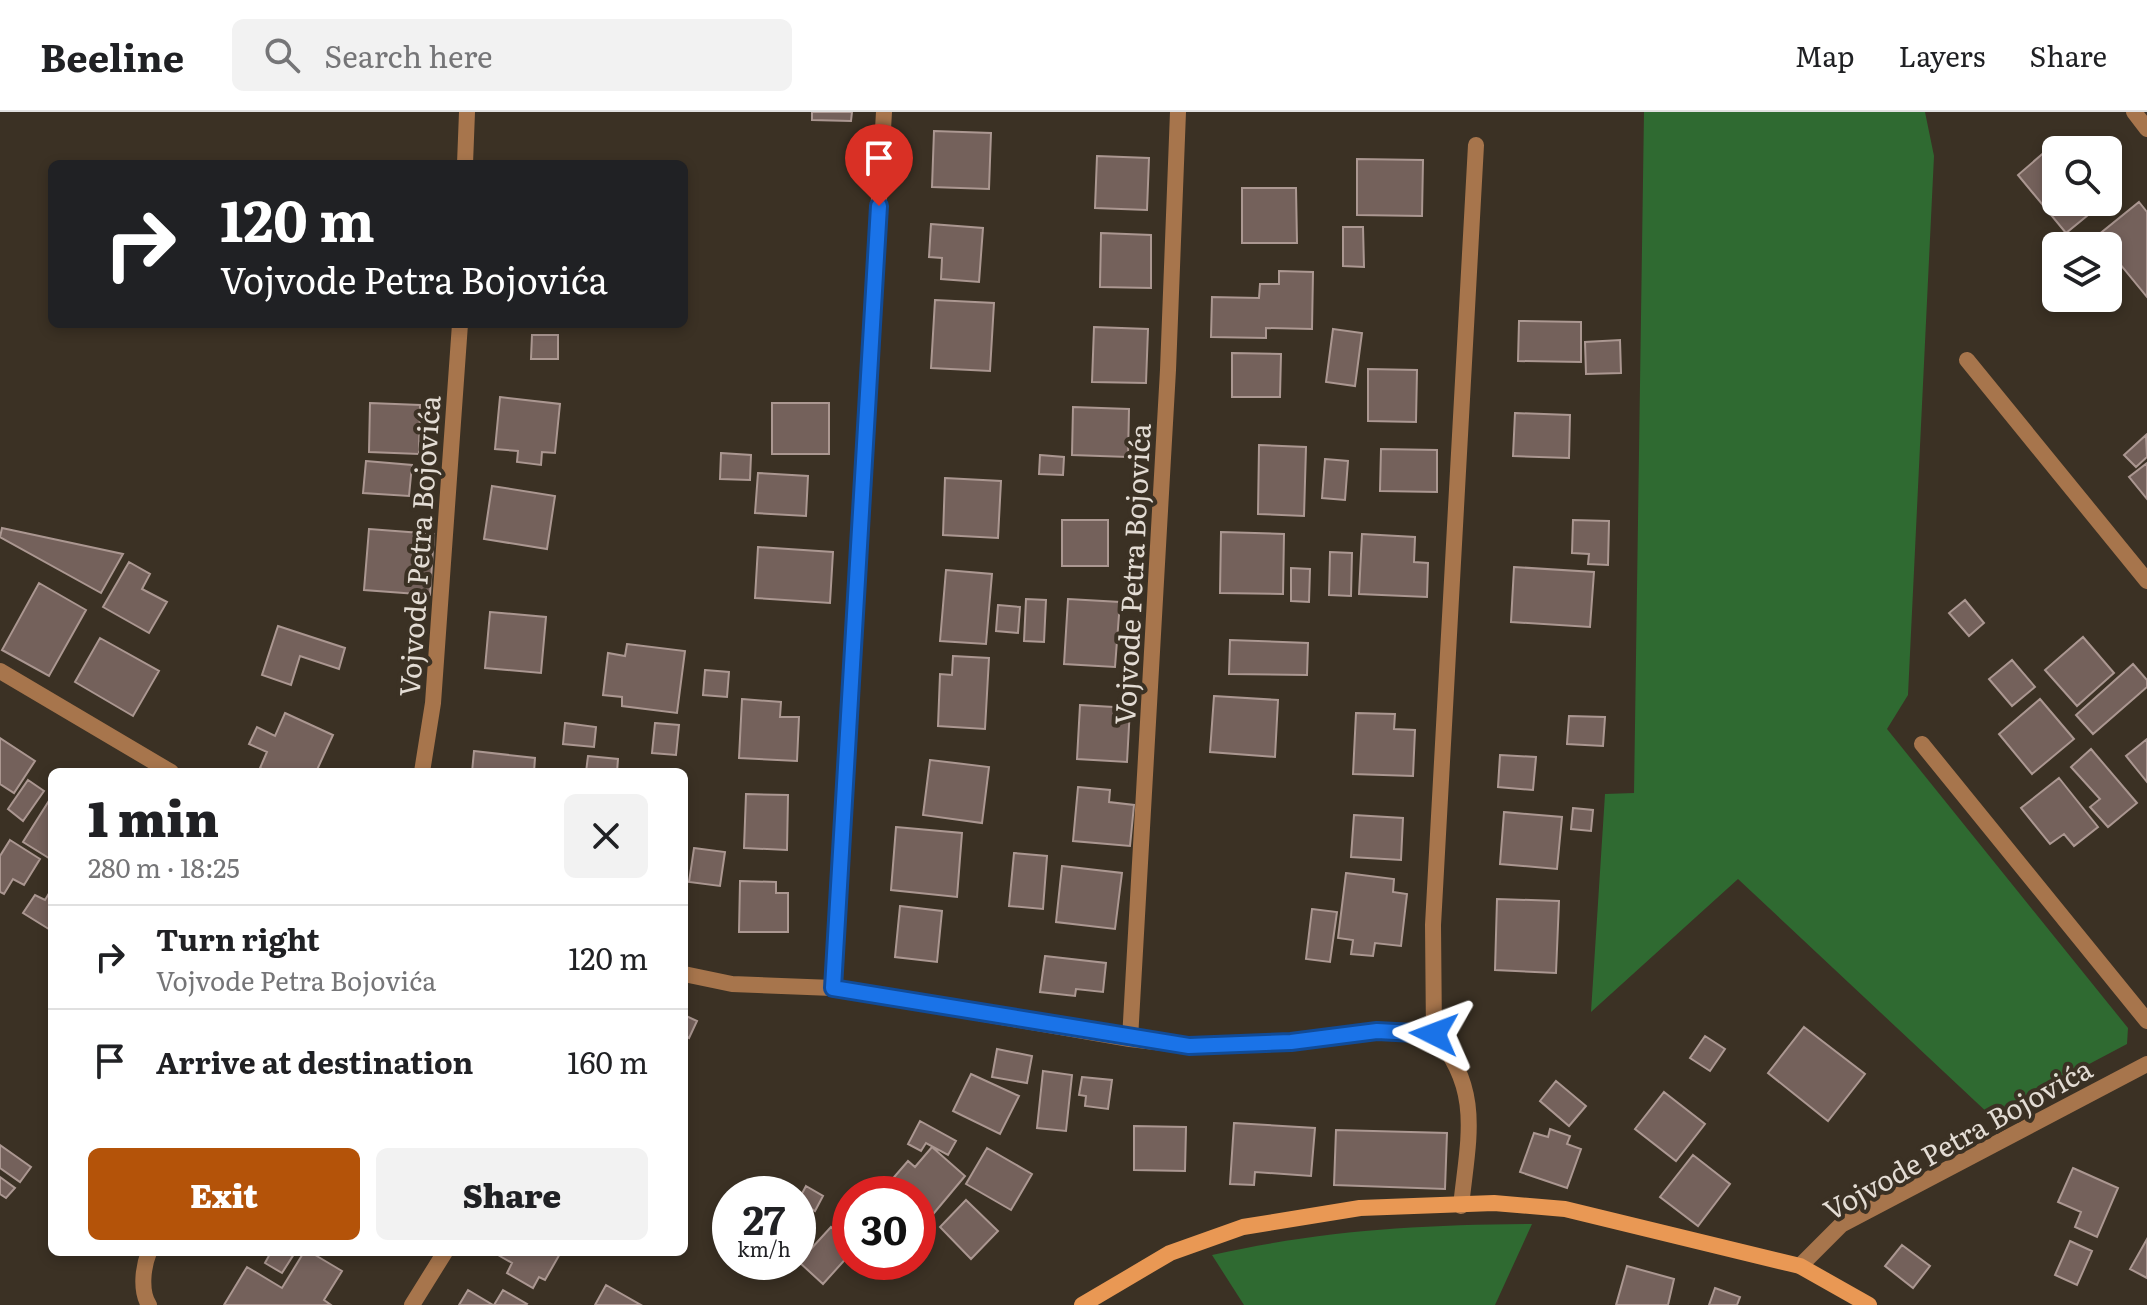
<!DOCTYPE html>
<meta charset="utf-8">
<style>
:root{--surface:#fff;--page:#f2f2f2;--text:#202124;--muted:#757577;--line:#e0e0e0;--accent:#b45309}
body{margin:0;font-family:Literata,serif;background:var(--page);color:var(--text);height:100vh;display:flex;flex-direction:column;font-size:30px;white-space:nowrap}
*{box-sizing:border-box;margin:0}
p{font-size:26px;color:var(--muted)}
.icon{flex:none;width:44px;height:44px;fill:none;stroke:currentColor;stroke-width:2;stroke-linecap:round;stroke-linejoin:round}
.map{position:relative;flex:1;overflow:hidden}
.details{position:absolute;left:48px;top:656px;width:640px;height:488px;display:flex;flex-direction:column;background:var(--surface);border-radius:12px;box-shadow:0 4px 12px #0003}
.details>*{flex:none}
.banner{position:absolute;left:48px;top:48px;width:640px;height:168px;border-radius:12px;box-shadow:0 4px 12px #0003;background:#202124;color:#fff;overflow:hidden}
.tools{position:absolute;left:2042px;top:24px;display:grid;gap:16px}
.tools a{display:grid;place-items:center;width:80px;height:80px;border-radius:12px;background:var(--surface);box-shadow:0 4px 12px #0003;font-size:40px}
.speed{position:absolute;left:712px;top:1064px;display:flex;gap:16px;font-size:40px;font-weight:700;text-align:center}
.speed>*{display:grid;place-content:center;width:104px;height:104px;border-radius:50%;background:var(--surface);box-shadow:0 4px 12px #0003;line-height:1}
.speed small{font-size:20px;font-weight:400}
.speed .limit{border:12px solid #d22;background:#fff;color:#111}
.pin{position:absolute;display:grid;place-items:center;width:68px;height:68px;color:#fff;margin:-82px -34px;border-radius:50% 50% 50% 0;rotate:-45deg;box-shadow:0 0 8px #0007}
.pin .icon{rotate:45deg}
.me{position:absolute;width:88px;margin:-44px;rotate:273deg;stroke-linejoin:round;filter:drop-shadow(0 0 6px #0008)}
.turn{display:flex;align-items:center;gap:28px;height:168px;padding:0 40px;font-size:36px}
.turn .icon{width:104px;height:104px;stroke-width:2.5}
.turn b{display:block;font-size:56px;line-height:68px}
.round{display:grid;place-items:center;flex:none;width:84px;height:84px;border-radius:12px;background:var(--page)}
.headline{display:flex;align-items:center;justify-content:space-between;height:136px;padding:0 40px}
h1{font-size:48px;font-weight:800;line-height:60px}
.action{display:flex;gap:16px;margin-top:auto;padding:16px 40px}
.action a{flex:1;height:92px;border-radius:12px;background:var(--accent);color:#fff;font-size:32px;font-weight:800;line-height:92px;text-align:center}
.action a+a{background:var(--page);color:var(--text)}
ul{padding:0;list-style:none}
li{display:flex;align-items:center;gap:24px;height:104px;padding:0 40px;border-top:2px solid var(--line)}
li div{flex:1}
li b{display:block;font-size:30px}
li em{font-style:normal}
header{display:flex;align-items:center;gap:48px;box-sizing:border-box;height:112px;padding:0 40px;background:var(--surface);border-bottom:2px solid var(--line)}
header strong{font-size:38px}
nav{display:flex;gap:44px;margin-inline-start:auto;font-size:28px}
.search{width:560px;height:72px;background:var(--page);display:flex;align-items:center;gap:20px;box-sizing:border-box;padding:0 28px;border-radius:12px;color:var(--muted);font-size:30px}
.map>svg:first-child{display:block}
.grass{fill:#2f6a31}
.building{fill:#74615b;stroke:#ab9791;stroke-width:2}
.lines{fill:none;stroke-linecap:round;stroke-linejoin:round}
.street{stroke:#a7754c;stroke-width:16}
.secondary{stroke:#e99854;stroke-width:16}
.route-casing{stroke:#114b97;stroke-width:20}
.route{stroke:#1a73e8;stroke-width:14}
.labels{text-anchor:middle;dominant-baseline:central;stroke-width:8;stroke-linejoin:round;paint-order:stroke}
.street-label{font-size:28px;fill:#e3dcd4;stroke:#3b3124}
</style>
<header>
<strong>Beeline</strong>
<div class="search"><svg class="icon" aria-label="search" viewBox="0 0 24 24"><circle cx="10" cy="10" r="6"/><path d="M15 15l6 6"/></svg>Search here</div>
<nav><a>Map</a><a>Layers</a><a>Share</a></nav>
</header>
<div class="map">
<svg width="2147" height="1193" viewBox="0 0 2147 1193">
<rect width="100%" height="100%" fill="#3b3124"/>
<path class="grass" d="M1644,0H1925L1934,44L1908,583L1887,617L2128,916L2127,932L1991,1004L1738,767L1591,900L1605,682L1634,681Z
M1532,1112L1495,1193H1244L1212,1143C1325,1118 1417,1113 1532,1112Z"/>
<path class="building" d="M812,0H852L851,9L812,8Z
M934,19L991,21L989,77L932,75Z
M2047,38L2056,50V90H2104L2066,121L2018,63Z
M1097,44L1149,46L1147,98L1095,96Z
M1357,47L1423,48L1422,104L1357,103Z
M1242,76H1296L1297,131H1242Z
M2139,90L2147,100V185L2097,124Z
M931,112L983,116L979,170L941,167L942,146L929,145Z
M1343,115H1363L1364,155L1343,154Z
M1101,121L1151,123V176L1100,175Z
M1279,159L1313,160L1312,217L1266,216V226L1211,225L1212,185L1259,186L1260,172H1279Z
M935,188L994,191L990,259L931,256Z
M1519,209L1581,210V250L1518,249Z
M1094,215L1148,217L1146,271L1092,270Z
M1333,217L1362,221L1355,274L1326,270Z
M532,223H558V247H531Z
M1620,228L1621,261L1586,262L1585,230Z
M1232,241L1281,242L1280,285H1232Z
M1368,257L1417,258L1416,310L1368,309Z
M500,285L560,292L555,341L542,340L541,353L517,350L518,339L495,337Z
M370,291L420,293L419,342L369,340Z
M772,291H829V342H772Z
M1073,295L1129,297L1128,345L1072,343Z
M1515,301L1570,303L1569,346L1513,344Z
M2146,323L2147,345L2136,355L2124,343Z
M1259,333L1306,335L1304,404L1258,402Z
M1381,337L1437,338V380L1380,379Z
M721,341L751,343L750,368L720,367Z
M1040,343L1064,345L1063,363L1039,362Z
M1325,347L1348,349L1345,388L1322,386Z
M366,349L412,353L409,384L363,381Z
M2147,351V387L2129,365Z
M758,361L808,364L806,404L755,401Z
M945,366L1001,369L998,426L943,423Z
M492,374L555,384L547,437L484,427Z
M1062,408H1108V454H1062Z
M1573,408L1609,409L1608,453L1588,452L1589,442L1572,441Z
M2,416L123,442L101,481L0,425Z
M369,417L434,422L430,483L364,478Z
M1221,420L1284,422L1283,482L1220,481Z
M1362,422L1415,425L1414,450L1428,451L1427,485L1359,482Z
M758,435L833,440L830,491L755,486Z
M1330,440L1352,441L1351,484L1329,483Z
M129,450L150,462L142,477L167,490L149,521L103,495Z
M1514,455L1594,460L1590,515L1511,510Z
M1291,456L1310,457L1309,490L1291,489Z
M946,458L992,462L986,532L940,529Z
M39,471L86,498L49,564L2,538Z
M1026,487L1046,488L1044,530L1024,529Z
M1068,487L1120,490L1115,555L1064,552Z
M1965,488L1984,511L1969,524L1949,501Z
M998,493L1020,495L1018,521L996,519Z
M490,500L546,505L541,561L485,556Z
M278,514L345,536L339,557L300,544L291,573L262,563Z
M2083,525L2114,561L2077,594L2045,558Z
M100,526L159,559L133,604L75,570Z
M1230,528L1308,531L1307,563L1229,562Z
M627,532L685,539L677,601L622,594V585L603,583L608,541L625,544Z
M953,544L989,546L985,617L938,614L940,562L952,563Z
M2012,548L2035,575L2012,594L1989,567Z
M2133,552L2147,568V575L2093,622L2076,603Z
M705,558L729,560L727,585L703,583Z
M1214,584L1278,588L1275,645L1210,640Z
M742,587L781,590L780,605H799L797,649L739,646Z
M2040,587L2074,627L2032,662L1999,622Z
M1080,593L1130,596L1127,650L1077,647Z
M285,601L333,623L316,660H268L260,656L267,640L249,632L257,615L275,624Z
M1356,601L1395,602L1394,617L1415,618L1413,664L1353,662Z
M1569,604L1605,605L1603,634L1567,632Z
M565,611L596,615L594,635L563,632Z
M655,611L679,613L676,643L652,641Z
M0,626L35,649L14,681L0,672Z
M2147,627V670L2126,644Z
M2091,637L2137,691L2108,715L2090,695L2100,687L2071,655Z
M474,639L535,646L534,660H472Z
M1500,643L1536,645L1533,678L1498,675Z
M588,644L618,647L617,660H586Z
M930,648L989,655L982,711L923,703Z
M2059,666L2098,715L2074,734L2064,722L2050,732L2021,696Z
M28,668L44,679L23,709L8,697Z
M1078,675L1110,678L1109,690L1134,693L1130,734L1073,729Z
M746,682L788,683L787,738L744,736Z
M52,684V748L23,730Z
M1573,696L1593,698L1591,719L1571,717Z
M1504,700L1562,705L1557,757L1500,752Z
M1354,703L1403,706L1401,748L1351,745Z
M896,715L962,721L957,785L891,778Z
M10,728L40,747L24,773L13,767L4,782L0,780V744Z
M694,736L725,740L720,774L689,770Z
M1014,741L1047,744L1043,797L1009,794Z
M1062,754L1122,761L1115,817L1056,810Z
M1346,761L1394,767L1393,780L1407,782L1401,834L1375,831L1373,844L1351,842L1353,828L1338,826Z
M740,769L776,770V781H788V820H739Z
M51,778H52V819L23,801L35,783L45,788Z
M1497,787L1559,789L1556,861L1495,858Z
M900,794L942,799L937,850L895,845Z
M1312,797L1337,800L1330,850L1306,847Z
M1045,844L1106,851L1103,880L1076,877L1075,884L1040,880Z
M684,903L697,909L689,926L684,923Z
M1804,915L1865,962L1828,1009L1768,961Z
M1705,924L1725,937L1710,959L1690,946Z
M997,937L1032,944L1027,971L992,965Z
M1043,959L1072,963L1066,1019L1037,1016Z
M971,962L1019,984L1000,1022L953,999Z
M1082,965L1112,968L1108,997L1085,994L1086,984L1079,983Z
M1556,969L1586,994L1569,1014L1540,989Z
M1664,980L1705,1012L1676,1049L1635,1017Z
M920,1009L956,1029L948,1043L926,1031L921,1039L908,1032Z
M1234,1011L1315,1016L1311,1064L1255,1060L1254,1073L1230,1072Z
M1134,1014L1186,1015L1185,1059L1134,1058Z
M1550,1017L1570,1024L1567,1032L1581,1037L1567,1076L1520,1060L1534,1021L1548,1025Z
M1336,1018L1447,1021L1445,1077L1334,1073Z
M0,1033L31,1055L20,1070L0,1056Z
M932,1035L965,1064L924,1113L918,1108V1082H891L896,1077L889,1071L908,1049L915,1055Z
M987,1036L1032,1062L1011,1098L966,1072Z
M1693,1043L1730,1072L1698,1114L1660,1085Z
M2073,1056L2118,1076L2097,1125L2075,1115L2081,1100L2058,1090Z
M0,1065L15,1076L6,1086L0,1082Z
M806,1074L823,1084L815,1099L798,1089Z
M966,1088L998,1119L971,1147L940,1115Z
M831,1115L850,1132V1142L823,1172L799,1150Z
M2147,1127V1166L2130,1157Z
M2070,1129L2092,1139L2077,1173L2055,1163Z
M1902,1133L1930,1154L1913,1176L1885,1154Z
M271,1140L294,1142L282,1161L265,1151Z
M304,1140H310L342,1159L324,1188L331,1193H224L247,1155L282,1176Z
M500,1140H561L545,1168L539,1165L533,1176L507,1161L512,1151L498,1143Z
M1627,1154L1674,1167L1668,1193H1616Z
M606,1173L641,1193H595Z
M1715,1176L1740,1185L1737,1193H1709Z
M468,1178L493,1193H459Z
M503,1178L527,1192L526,1193H494Z"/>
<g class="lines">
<path class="street" d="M2134,0L2147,17
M465,52L467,0
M1967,248L2147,469
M0,559L171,660
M1922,632L2147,909
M422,660L433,591L460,212
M684,862L732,872L833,876L1130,927L1189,934L1291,930L1377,919L1434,922C1483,977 1468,1027 1461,1094
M833,876L884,0
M1434,922L1433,813L1476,33
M1130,927L1168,258L1178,0
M149,1140C143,1155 140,1179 149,1193
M1800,1154L1841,1113L2147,952
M412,1193L445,1140"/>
<path class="secondary" d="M1082,1193L1170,1141L1243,1115L1360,1096L1494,1091L1565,1097L1800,1154L1869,1193"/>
</g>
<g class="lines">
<g class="route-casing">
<path id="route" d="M879,94L833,876L1189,934L1291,930L1377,919L1434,922"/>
</g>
<use href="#route" class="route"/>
</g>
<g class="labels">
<g class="street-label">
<text transform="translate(418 434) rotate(-86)">Vojvode Petra Bojovića</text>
<text transform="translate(1131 462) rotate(-87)">Vojvode Petra Bojovića</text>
<text transform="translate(1957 1026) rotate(-29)">Vojvode Petra Bojovića</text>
</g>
</g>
</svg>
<div class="tools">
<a><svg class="icon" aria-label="search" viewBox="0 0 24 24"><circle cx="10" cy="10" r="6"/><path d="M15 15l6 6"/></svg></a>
<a><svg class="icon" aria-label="layers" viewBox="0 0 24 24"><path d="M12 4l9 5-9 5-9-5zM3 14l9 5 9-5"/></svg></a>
</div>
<div class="speed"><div>27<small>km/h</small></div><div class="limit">30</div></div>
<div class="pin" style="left:879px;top:94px;background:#d93025"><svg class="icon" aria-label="arrive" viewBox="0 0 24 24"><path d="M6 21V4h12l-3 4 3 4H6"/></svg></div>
<svg class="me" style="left:1434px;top:922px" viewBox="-20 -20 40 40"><path d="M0-17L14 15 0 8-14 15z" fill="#1a73e8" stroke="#fff" stroke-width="4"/></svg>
<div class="banner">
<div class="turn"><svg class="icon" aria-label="right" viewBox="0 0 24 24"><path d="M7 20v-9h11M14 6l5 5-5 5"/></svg><div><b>120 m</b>Vojvode Petra Bojovića</div></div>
</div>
<section class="details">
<div class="headline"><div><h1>1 min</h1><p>280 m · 18:25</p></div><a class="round"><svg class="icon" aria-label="close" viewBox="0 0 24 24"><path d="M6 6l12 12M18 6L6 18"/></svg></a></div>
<ul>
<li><svg class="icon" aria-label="right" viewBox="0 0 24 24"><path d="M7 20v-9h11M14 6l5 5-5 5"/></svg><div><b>Turn right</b><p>Vojvode Petra Bojovića</p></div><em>120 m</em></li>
<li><svg class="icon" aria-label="arrive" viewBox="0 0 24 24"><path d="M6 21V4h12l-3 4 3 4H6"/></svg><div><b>Arrive at destination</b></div><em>160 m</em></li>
</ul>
<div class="action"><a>Exit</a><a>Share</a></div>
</section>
</div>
